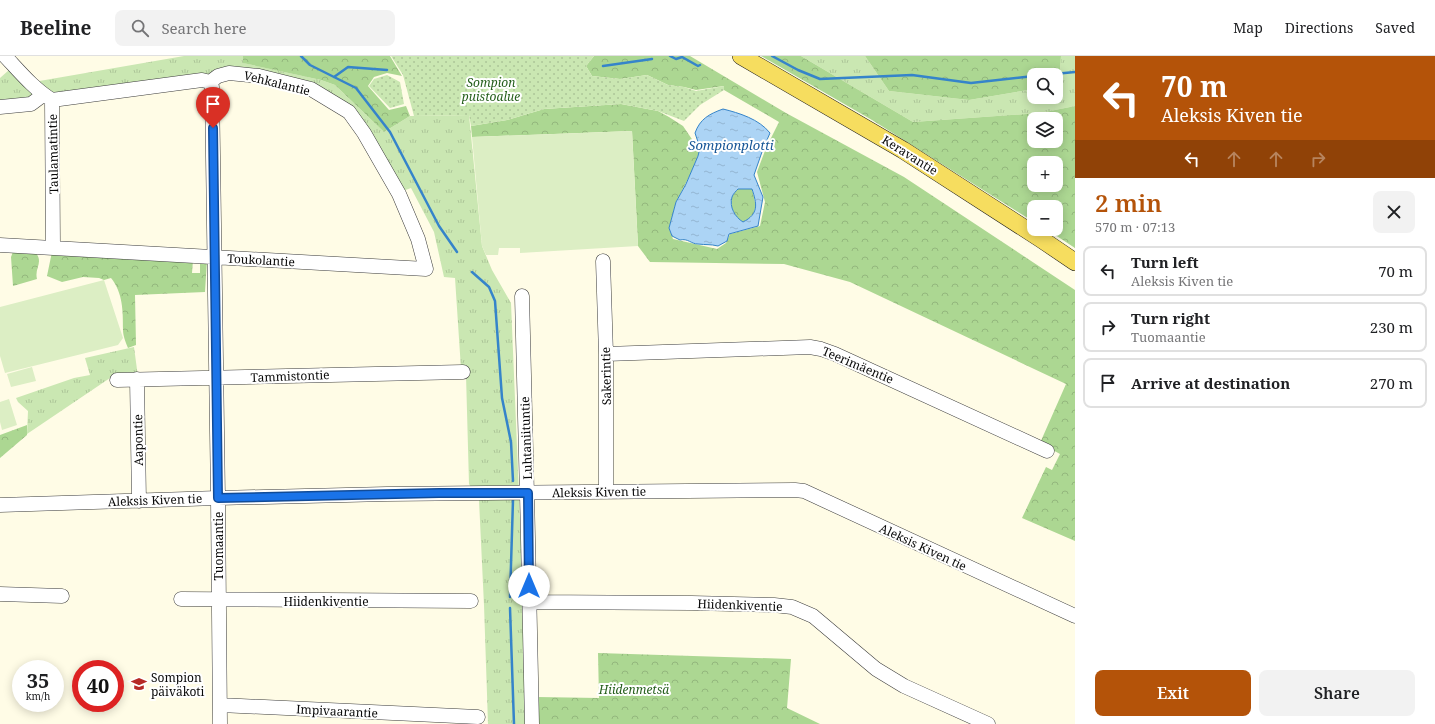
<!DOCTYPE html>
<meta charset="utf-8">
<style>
:root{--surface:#fff;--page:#f2f2f2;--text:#202124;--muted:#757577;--line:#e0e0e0;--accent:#b45309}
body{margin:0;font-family:"Noto Serif",serif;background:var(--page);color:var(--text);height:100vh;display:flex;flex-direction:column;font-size:15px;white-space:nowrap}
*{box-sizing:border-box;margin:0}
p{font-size:13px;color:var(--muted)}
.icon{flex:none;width:22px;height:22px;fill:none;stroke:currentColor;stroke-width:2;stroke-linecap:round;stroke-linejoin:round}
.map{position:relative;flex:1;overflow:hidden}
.drawer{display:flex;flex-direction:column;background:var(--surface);width:360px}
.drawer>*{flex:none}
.top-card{background:#b45309;color:#fff;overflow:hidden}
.controls{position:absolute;left:1027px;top:12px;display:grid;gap:8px}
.controls a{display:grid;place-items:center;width:36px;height:36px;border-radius:8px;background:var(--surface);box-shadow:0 2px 10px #0003;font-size:20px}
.speed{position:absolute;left:12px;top:604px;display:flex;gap:8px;font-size:20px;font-weight:700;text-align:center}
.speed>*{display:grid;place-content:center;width:52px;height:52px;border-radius:50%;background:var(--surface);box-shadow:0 2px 10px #0003;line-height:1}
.speed small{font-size:10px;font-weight:400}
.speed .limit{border:6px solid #d22;background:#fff;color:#111}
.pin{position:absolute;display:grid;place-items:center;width:34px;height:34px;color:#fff;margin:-41px -17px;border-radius:50% 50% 50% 0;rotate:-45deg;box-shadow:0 0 4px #0007}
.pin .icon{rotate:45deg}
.me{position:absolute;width:44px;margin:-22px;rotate:0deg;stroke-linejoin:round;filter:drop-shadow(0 0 3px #0008)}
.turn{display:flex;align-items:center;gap:14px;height:84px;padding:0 20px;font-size:18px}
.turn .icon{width:52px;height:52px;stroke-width:2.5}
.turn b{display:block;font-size:28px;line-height:34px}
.lanes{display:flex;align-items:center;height:38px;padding:0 20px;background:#0003;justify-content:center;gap:20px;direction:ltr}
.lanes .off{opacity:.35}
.round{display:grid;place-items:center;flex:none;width:42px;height:42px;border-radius:8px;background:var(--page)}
.headline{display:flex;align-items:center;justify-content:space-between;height:68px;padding:0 20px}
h1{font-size:24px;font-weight:600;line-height:30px;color:var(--accent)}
.cta{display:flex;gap:8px;margin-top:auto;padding:8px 20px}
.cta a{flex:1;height:46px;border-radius:8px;background:var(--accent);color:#fff;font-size:16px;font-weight:600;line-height:46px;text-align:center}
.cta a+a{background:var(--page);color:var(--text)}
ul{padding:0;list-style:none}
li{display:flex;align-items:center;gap:12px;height:50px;margin:0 8px 6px;padding:0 12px;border:2px solid var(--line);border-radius:8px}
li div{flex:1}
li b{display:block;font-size:15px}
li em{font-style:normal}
header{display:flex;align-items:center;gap:24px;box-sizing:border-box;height:56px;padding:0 20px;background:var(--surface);border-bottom:1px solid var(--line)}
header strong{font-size:19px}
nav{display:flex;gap:22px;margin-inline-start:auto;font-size:14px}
.search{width:280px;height:36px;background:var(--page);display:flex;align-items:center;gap:10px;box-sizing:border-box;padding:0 14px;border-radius:8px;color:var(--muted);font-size:15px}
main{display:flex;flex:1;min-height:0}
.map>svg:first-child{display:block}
.grass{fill:url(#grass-tufts)}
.forest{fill:url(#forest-crowns);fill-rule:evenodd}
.park{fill:url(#park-dots)}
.pitch{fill:#dceec4}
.water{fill:url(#water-ripples);stroke:#3584ca;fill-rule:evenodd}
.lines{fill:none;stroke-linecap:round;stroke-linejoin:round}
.stream{stroke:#3584ca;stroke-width:2.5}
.minor-casing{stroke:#3c3c3c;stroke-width:15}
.major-casing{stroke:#1a1a1a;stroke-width:18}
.minor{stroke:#fff;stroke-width:14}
.major{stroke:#f6dd5f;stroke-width:17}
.route-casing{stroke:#114b97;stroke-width:10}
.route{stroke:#1a73e8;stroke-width:7}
.labels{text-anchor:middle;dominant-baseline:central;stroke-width:4;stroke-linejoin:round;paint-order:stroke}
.park-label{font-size:12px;font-style:italic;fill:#255f1c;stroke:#fff}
.street-label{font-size:12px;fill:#090909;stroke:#fff}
.poi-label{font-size:12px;fill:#090909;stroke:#fff;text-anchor:start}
.water-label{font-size:13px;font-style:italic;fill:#175697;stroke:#fff}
</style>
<header>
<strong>Beeline</strong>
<div class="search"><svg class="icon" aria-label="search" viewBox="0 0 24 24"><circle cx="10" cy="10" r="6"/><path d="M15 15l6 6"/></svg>Search here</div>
<nav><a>Map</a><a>Directions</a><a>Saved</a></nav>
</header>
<main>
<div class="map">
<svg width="1075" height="668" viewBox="0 0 1075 668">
<defs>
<pattern id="grass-tufts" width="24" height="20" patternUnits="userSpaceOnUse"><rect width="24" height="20" fill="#cae7b2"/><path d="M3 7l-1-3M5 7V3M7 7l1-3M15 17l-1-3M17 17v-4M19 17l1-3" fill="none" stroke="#acc598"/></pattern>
<pattern id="forest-crowns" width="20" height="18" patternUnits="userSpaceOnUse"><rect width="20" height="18" fill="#acd792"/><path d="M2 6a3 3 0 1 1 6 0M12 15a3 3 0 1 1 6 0" fill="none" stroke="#93b77d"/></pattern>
<pattern id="park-dots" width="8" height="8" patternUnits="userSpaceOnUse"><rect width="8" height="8" fill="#cae7b2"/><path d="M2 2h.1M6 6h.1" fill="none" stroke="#acc598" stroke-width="1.8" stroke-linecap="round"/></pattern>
<pattern id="water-ripples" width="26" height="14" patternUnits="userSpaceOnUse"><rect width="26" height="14" fill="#acd4f5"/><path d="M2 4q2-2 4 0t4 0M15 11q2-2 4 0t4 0" fill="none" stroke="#93b5d1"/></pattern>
</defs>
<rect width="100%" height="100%" fill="#fffce6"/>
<path class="grass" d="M184,0H243L244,7L321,24L335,29L384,76L410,60L469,59L482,190L492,214L511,247L525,583L527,668H488L484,549L479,444L469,428L466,319L461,313L455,222L444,221L434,176L411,132L400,136L351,53L231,13L200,20L0,47V22L9,14L22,28Z
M801,0H865L889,35L969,44L1034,33V41H1056V30L1059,29L1061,0H1075V50L1040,57L913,66Z
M134,291L138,321L110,322L27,378L28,355L18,346L16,342L74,322L90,319L85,302Z"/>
<path class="forest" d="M243,0H390L402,20L387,17L374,21L368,30L389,54L406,50L410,60L384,76L335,29L321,24L243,7Z
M594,0H690L786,57L904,121L1075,234V485L1022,462L1046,411L1052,414L1060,398L1040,387L1066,328L850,226L784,208L650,206L638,190L632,75L472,81L471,70L507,64L544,53L621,48L658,55L669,61L683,70L700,95L690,119L676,146L669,172L673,183L717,193L726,187L730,178L760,170L765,146L757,116L766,92L779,66L724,34V30L696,34L684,31L668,29L647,19L620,23L592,20L586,10Z
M761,0H801L913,66L1040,57L1075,50V192L1046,173H1056V151H1034V166L872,64ZM1034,63H1056V85H1034ZM1034,107H1056V129H1034Z
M865,0H1061L1059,29L1056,30V19H1034V33L969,44L889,35Z
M738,133H752C756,148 759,158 743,166C735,161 729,151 732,141C733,138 736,135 738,133Z
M53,191L193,204L192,217H200V203L207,204L205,236L135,239L136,289L128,292C126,287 123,280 123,274C123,255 123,237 111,222L104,224L99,222L83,221L62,226L47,220Z
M14,193L34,195C45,206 34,211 37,223L13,230L11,201Z
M27,369V379L0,402V379Z
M598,597L791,603L787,652L820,668H538L537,641L599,642Z"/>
<path class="park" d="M391,0H594L586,10L592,20L620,23L647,19L668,29L684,31L696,35L724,30V34L700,49L684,65L658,55L621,48L544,53L507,64L471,70L469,59L414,60L403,19Z
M387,19L400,26L404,48L390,52L369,30L374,23Z"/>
<path class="pitch" d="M632,75L638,190L520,197V192H499L498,199H486L482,190L472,81Z
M104,224L123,282L118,289L5,317L0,300V251Z
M32,311L36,325L11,331L7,318Z
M9,343L17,369L2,374L0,366V346Z"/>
<path class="water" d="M723,53C739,57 759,63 770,77L763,93L754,119L763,141L758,170L729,178L727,185L718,190C710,188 706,189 698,188C691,188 688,182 680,184L672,180L669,172L676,146L686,128L698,100L700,92L695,77C700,63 709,58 723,53ZM738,133H752C757,148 759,158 743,166C735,161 729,151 732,141C733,138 736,135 738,133Z"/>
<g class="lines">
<path class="stream" d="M301,0L310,9L356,32L390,76L439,170L457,196
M670,0L676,3L682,1L698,10L700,9
M772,0L798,14L820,23L912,19L971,27L1034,20
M603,10L652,3
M1044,19L1075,16
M334,21L348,11L387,14
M472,216L489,231L495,245L502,342L511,386L513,425
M510,541L513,444
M510,552L514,668"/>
<g class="minor-casing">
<path id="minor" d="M5,0C20,16 34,33 52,44
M210,26L212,31L218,442L220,668
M52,44L202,24L210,26
M52,44L53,191
M0,51L31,48L43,39
M0,189L426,213L418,183L399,138L364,77L349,56L311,33L259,20L229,17L218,20L210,26
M603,205L606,298V435
M522,240C526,383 529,525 532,668
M606,298L810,291L821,293L835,298L1047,395
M137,323L139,445
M117,324L463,316
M0,449L218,442L387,438L795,434L804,435L1075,560
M0,538L62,540
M181,543L471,545
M529,546L692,547L774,549L792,551L813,560L876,613L904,630L988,668
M220,649L478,661"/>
</g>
<g class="major-casing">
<path id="major" d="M741,0L903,94L1041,183L1075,206"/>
</g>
<use href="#minor" class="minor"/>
<use href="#major" class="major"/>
</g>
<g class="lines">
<g class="route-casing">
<path id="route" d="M213,72L218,442L439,437H528L529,530"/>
</g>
<use href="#route" class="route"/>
</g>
<defs>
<g id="school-bare" transform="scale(1.2)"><path d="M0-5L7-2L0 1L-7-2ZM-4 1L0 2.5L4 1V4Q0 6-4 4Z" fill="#b62925" stroke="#fff" stroke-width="2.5" paint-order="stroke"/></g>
</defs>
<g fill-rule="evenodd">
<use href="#school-bare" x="139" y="628"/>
</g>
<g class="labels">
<g class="park-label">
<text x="491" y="26">Sompion<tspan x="491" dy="14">puistoalue</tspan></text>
<text x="634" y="633">Hiidenmetsä</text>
</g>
<g class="street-label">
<text transform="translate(277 27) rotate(14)">Vehkalantie</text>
<text transform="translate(53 98) rotate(-91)">Taulamatintie</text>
<text transform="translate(910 99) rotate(32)">Keravantie</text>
<text transform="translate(261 204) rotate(3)">Toukolantie</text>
<text transform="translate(858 309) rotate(23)">Teerimäentie</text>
<text transform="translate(290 320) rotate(-2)">Tammistontie</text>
<text transform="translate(606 320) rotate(-91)">Sakerintie</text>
<text transform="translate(526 382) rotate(-92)">Luhtaniituntie</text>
<text transform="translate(138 384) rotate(-91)">Aapontie</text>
<text transform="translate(599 436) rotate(-1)">Aleksis Kiven tie</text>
<text transform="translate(155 444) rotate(-2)">Aleksis Kiven tie</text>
<text transform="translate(218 490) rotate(-90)">Tuomaantie</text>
<text transform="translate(923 491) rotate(25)">Aleksis Kiven tie</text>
<text x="326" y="545">Hiidenkiventie</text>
<text transform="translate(740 549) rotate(2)">Hiidenkiventie</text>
<text transform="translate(337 655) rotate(3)">Impivaarantie</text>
</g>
<g class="poi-label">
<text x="151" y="621">Sompion<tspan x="151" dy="14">päiväkoti</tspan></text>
</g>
<g class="water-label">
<text x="731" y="89">Sompionplotti</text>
</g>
</g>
</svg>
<div class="controls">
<a><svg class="icon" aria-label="search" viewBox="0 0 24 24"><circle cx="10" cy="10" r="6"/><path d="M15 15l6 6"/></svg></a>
<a><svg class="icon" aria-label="layers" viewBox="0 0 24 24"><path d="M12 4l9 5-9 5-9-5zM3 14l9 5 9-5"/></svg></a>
<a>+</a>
<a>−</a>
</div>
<div class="speed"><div>35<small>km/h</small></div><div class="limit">40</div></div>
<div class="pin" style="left:213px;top:72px;background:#d93025"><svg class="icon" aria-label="arrive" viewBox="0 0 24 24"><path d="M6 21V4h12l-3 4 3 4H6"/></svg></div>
<svg class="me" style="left:529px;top:530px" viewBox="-20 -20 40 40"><circle r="19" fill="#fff"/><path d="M0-13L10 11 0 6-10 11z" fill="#1a73e8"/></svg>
</div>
<section class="drawer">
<div class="top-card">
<div class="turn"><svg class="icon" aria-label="left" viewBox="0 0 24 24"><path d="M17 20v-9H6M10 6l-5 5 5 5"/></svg><div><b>70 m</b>Aleksis Kiven tie</div></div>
<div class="lanes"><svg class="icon" aria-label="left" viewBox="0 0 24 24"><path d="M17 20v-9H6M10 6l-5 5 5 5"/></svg><svg class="icon off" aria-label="ahead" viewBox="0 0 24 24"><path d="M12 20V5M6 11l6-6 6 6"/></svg><svg class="icon off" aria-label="ahead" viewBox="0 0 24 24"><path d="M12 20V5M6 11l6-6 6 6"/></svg><svg class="icon off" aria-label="right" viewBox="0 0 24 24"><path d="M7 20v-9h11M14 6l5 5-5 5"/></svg></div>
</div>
<div class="headline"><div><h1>2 min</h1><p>570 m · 07:13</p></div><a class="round"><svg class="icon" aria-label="close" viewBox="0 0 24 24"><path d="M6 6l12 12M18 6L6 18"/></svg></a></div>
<ul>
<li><svg class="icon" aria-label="left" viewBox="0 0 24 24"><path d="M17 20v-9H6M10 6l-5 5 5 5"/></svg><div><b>Turn left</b><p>Aleksis Kiven tie</p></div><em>70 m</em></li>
<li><svg class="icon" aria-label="right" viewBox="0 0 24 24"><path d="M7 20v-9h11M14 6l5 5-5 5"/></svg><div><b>Turn right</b><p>Tuomaantie</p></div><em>230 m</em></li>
<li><svg class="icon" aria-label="arrive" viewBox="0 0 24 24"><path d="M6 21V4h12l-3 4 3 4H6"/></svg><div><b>Arrive at destination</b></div><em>270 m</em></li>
</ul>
<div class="cta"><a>Exit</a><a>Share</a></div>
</section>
</main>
